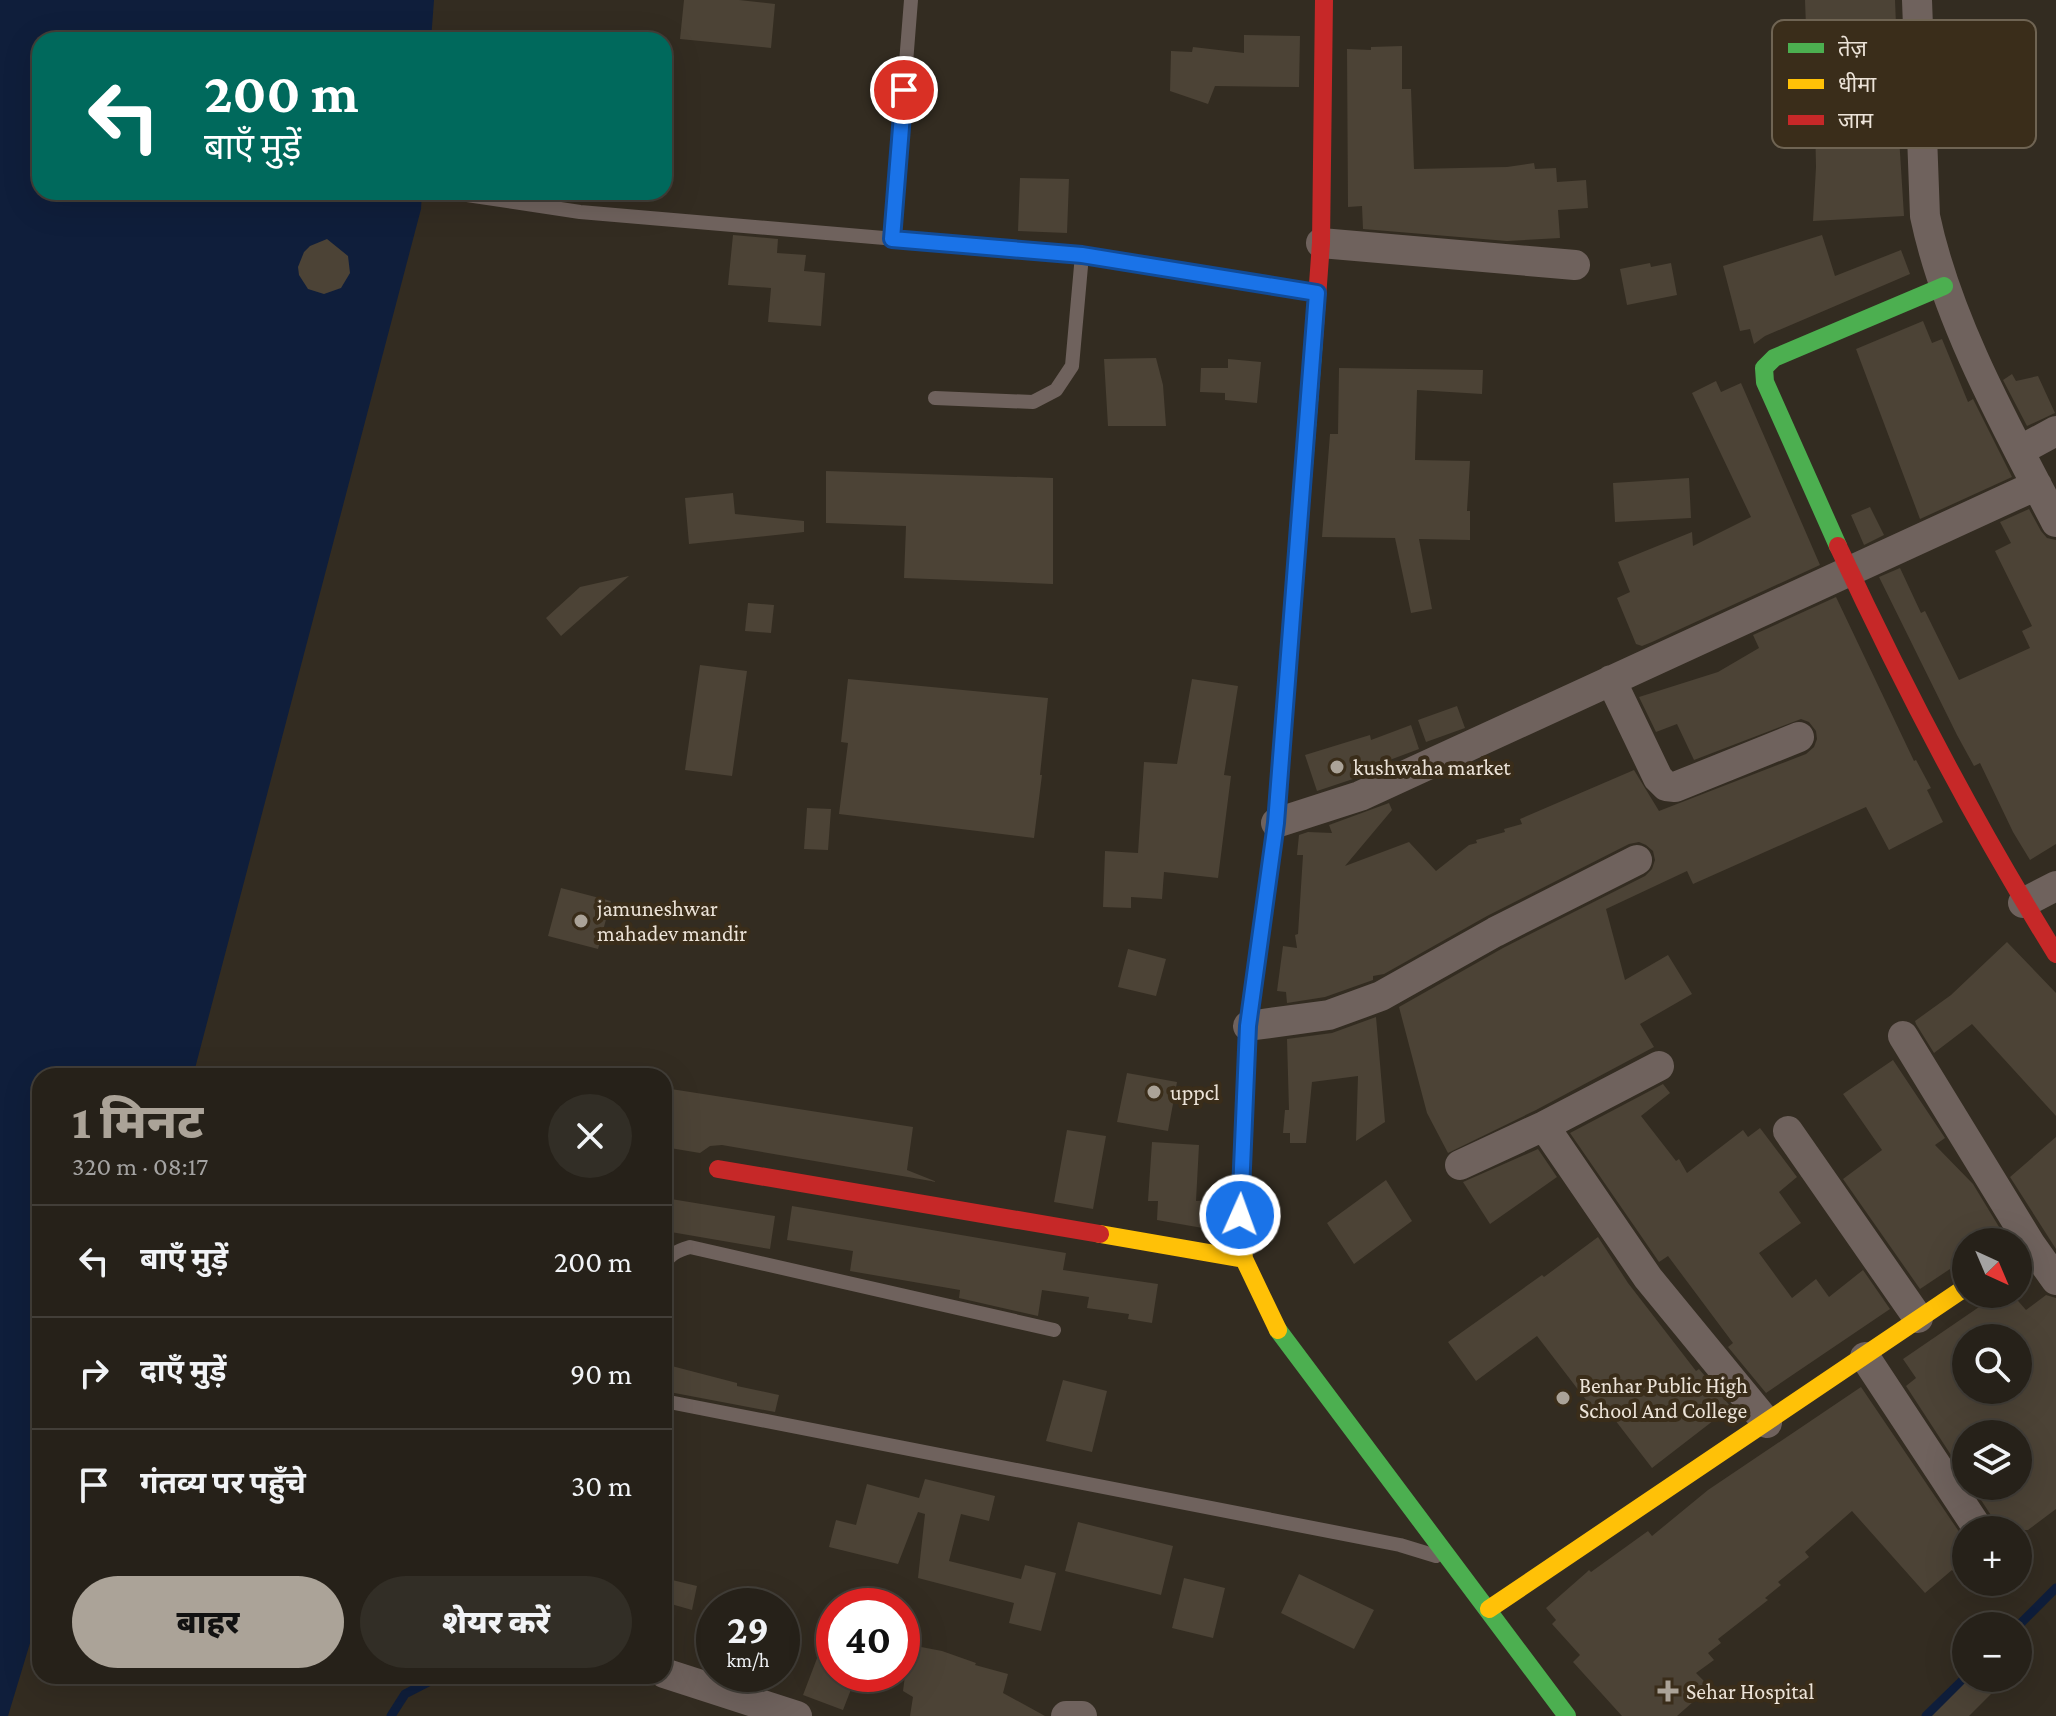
<!DOCTYPE html>
<html lang="hi">
<meta charset="utf-8">
<style>
:root{--surface:#262119;--page:#322e26;--text:#f1f3f6;--muted:#a4a3a2;--line:#423e38;--accent:#aba398}
body{margin:0;font-family:"Crimson Pro","Noto Sans Devanagari",serif;background:var(--page);color:var(--text);height:100vh;display:flex;flex-direction:column;font-size:30px;white-space:nowrap}
*{box-sizing:border-box;margin:0}
p{font-size:26px;color:var(--muted)}
.icon{flex:none;width:44px;height:44px;fill:none;stroke:currentColor;stroke-width:2;stroke-linecap:round;stroke-linejoin:round}
.map{position:relative;flex:1;overflow:hidden}
.drawer{position:absolute;left:32px;top:1068px;width:640px;height:616px;display:flex;flex-direction:column;background:var(--surface);border-radius:24px;box-shadow:0 8px 32px #0002,0 0 0 2px var(--line)}
.drawer>*{flex:none}
.banner{position:absolute;left:32px;top:32px;width:640px;height:168px;border-radius:24px;box-shadow:0 8px 32px #0002,0 0 0 2px var(--line);background:#00695c;color:#fff;overflow:hidden}
.needle{width:52px;rotate:136deg}
.controls{position:absolute;left:1952px;top:1228px;display:grid;gap:16px}
.controls a{display:grid;place-items:center;width:80px;height:80px;border-radius:50%;background:var(--surface);box-shadow:0 8px 32px #0002,0 0 0 2px var(--line);font-size:40px}
.speed{position:absolute;left:696px;top:1588px;display:flex;gap:16px;font-size:40px;font-weight:700;text-align:center}
.speed>*{display:grid;place-content:center;width:104px;height:104px;border-radius:50%;background:var(--surface);box-shadow:0 8px 32px #0002,0 0 0 2px var(--line);line-height:1}
.speed small{font-size:20px;font-weight:400}
.speed .limit{border:12px solid #d22;background:#fff;color:#111}
.pin{position:absolute;display:grid;place-items:center;width:68px;height:68px;color:#fff;margin:-34px;border:4px solid #fff;border-radius:50%;box-shadow:0 2px 8px #0007}
.me{position:absolute;width:88px;margin:-44px;rotate:2deg;stroke-linejoin:round;filter:drop-shadow(0 0 6px #0008)}
.turn{display:flex;align-items:center;gap:28px;height:168px;padding:0 40px;font-size:36px}
.turn .icon{width:104px;height:104px;stroke-width:2.5}
.turn b{display:block;font-size:56px;line-height:68px}
.round{display:grid;place-items:center;flex:none;width:84px;height:84px;border-radius:42px;background:var(--page)}
.summary{display:flex;align-items:center;justify-content:space-between;height:136px;padding:0 40px}
h1{font-size:48px;font-weight:800;line-height:60px;color:var(--accent)}
.button{display:flex;gap:16px;margin-top:auto;padding:16px 40px}
.button a{flex:1;height:92px;border-radius:48px;background:var(--accent);color:#111;font-size:32px;font-weight:800;line-height:92px;text-align:center}
.button a+a{background:var(--page);color:var(--text)}
ul{padding:0;list-style:none}
li{display:flex;align-items:center;gap:24px;height:112px;padding:0 40px;border-top:2px solid var(--line)}
li div{flex:1}
li b{display:block;font-size:30px}
li em{font-style:normal}
.map>svg:first-child{display:block}
.water{fill:#0f1e3b}
.lines{fill:none;stroke-linecap:round;stroke-linejoin:round}
.stream{stroke:#0f1e3b;stroke-width:9}
.building{fill:#4c4336;fill-rule:evenodd}
.lane{stroke:#6f625d;stroke-width:14}
.street{stroke:#6f625d;stroke-width:30}
.fast{stroke:#4caf50;stroke-width:18}
.slow{stroke:#ffc107;stroke-width:18}
.jam{stroke:#c62828;stroke-width:18}
.route-casing{stroke:#114b97;stroke-width:20}
.route{stroke:#1a73e8;stroke-width:14}
.poi-dot{fill:#aba398;stroke:#3a2d1a;stroke-width:3}
.labels{text-anchor:middle;dominant-baseline:central;stroke-width:8;stroke-linejoin:round;paint-order:stroke}
.poi-label{font-size:22px;fill:#ece3d8;stroke:#3a2d1a;text-anchor:start}
.key{fill:#3a2d1a;stroke:#6f6453;stroke-width:2}
.key-label{font-size:22px;fill:#ece3d8}
</style>
<div class="map">
<svg width="2056" height="1716" viewBox="0 0 2056 1716">
<rect width="100%" height="100%" fill="#332c21"/>
<path class="water" d="M0,0H434L431,40H40V192H422L421,209L193,1076H40V1610L8,1716H0Z"/>
<g class="lines">
<path class="stream" d="M2018,1626L2056,1588
M391,1716L405,1694L440,1676
M1926,1716L1966,1677"/>
</g>
<path class="building" d="M684,0H739L775,4L771,48L680,39Z
M1805,0H1895L1896,25L1840,26L1841,91L1896,89L1904,216L1813,221L1816,167L1813,27H1806Z
M1244,35L1300,36L1299,87L1215,86L1208,104L1170,91L1171,51L1192,52L1193,47L1244,53Z
M1402,46V89H1411L1414,169L1507,167L1534,163L1535,169L1556,168L1557,182L1586,180L1588,208L1558,210L1560,238L1507,241L1363,229L1362,206L1348,207L1347,49L1371,50V47Z
M1020,178L1069,179L1067,233L1018,231Z
M733,235L778,239L777,253L806,255L804,271L825,273L821,326L768,322L771,288L728,285Z
M1822,235L1835,276L1901,250L1910,274L1765,336L1754,344L1750,329L1740,331L1723,266Z
M327,239L348,256L350,273L341,288L324,294L308,289L299,275L298,267L304,252L310,246Z
M1650,263L1651,267L1671,263L1677,295L1627,305L1620,269Z
M1923,321L1932,343L1942,339L1968,402L1973,399L2012,477L1920,519L1856,349Z
M1156,358L1163,385L1166,426H1108L1104,359Z
M1228,359L1261,362L1257,403L1225,400V393L1200,392L1201,368H1228Z
M1339,368L1483,370L1482,394L1417,390L1415,460L1470,461L1467,511H1470V540L1419,539L1432,609L1411,613L1395,538L1322,537L1330,434H1338Z
M2012,374L2016,381L2038,376L2055,413L2027,426L2003,380Z
M1716,381L1721,392L1741,383L1820,565L1652,642L1642,646L1636,644L1617,598L1630,592L1618,562L1692,532L1693,546L1751,517L1692,393Z
M826,471L1053,478V584L904,578L906,526L826,523Z
M1689,478L1691,518L1615,522L1613,483Z
M733,493L735,514L804,521V532L689,544L685,498Z
M1870,507L1884,535L1864,545L1851,515Z
M2029,509L2041,531L2047,538L2056,540V844L2030,860L2013,832L1980,763L1974,766L1957,735L1879,577L1900,568L1921,613L1925,611L1959,680L2030,648L2022,631L2032,626L1995,551L2011,543L2000,522Z
M629,576L561,636L546,618L580,587Z
M1836,597L1914,761L1916,760L1931,788L1927,790L1943,822L1889,850L1866,807L1693,884L1687,871L1606,909L1625,980L1668,955L1692,994L1640,1024L1654,1047L1536,1110L1448,1153L1427,1113L1399,1007L1503,948L1645,876L1652,869L1655,860L1653,851L1646,845L1639,842L1629,844L1487,916L1384,974L1373,976V980L1325,997L1287,1003L1286,992L1277,991L1283,946L1297,948L1295,935L1298,934L1303,855H1297L1299,835L1308,832L1332,833L1329,825L1389,803L1392,810L1345,866L1409,842L1436,871L1469,845L1477,843L1476,840L1505,832L1504,829L1522,824L1520,819L1634,770L1659,811L1806,754L1814,747L1817,739L1816,731L1809,722L1801,719L1694,760L1677,724L1656,732L1639,697L1718,672L1759,648L1753,635Z
M748,603L774,605L771,633L745,631Z
M700,665L747,671L732,776L685,770Z
M848,679L1048,698L1040,775H1042L1034,838L839,814L848,743L841,742Z
M1192,679L1238,686L1224,775L1231,776L1218,878L1164,872L1162,899L1131,897V908L1103,907L1105,851L1138,853L1144,762L1177,764Z
M1457,706L1465,728L1426,742L1418,720Z
M1411,725L1419,749L1371,767L1373,770L1353,779L1317,791L1305,755L1370,735L1371,740Z
M807,808L831,809L828,850L804,849Z
M561,888L611,901L598,949L548,936Z
M2007,942L2056,993V1116L1972,1024L1934,1053L1916,1024L1915,1021L1951,995Z
M1128,949L1166,959L1156,996L1118,987Z
M1376,1017L1385,1122L1356,1141L1358,1076L1312,1082L1306,1143H1290V1133H1283L1285,1110H1289L1287,1039L1332,1033Z
M1893,1060L1945,1138L1935,1145L1973,1184L2007,1240L2004,1242H1966V1263L1953,1267L1920,1289L1843,1179L1882,1150L1843,1094Z
M1127,1073L1177,1082L1168,1131L1117,1122Z
M1663,1084L1670,1093L1641,1116L1676,1161L1679,1159L1687,1173L1743,1130L1748,1137L1760,1128L1797,1177L1779,1192L1801,1223L1759,1253L1792,1298L1816,1279L1829,1297L1863,1270L1890,1309L1766,1393L1728,1347L1733,1343L1668,1256L1659,1262L1570,1133Z
M671,1089L913,1127L907,1170L937,1182L722,1145L710,1146L700,1153L664,1147Z
M1067,1130L1106,1136L1093,1209L1054,1202Z
M2056,1137V1249L2010,1177Z
M1152,1142L1199,1145L1196,1201L1212,1200L1214,1230L1157,1220L1158,1201H1148Z
M1538,1149L1557,1177L1490,1224L1463,1182Z
M1386,1180L1412,1221L1354,1264L1327,1223Z
M671,1199L775,1216L770,1249L665,1231Z
M792,1206L1066,1253L1063,1270L1158,1284L1152,1323L1128,1319L1129,1314L1087,1308L1089,1297L1042,1290L1038,1316L959,1298L960,1290L850,1271L853,1251L787,1240Z
M1598,1237L1628,1283L1696,1371L1699,1369L1731,1407L1652,1468L1605,1407L1596,1413L1537,1336L1476,1381L1448,1342L1542,1275L1544,1277Z
M1988,1294H2012L2026,1310L2046,1295L2056,1298V1509L2028,1530H1997L1994,1520L1972,1486H2018V1434H1966V1478L1906,1386L1916,1378L1903,1359L1979,1307ZM1966,1338H2018V1390H1966Z
M664,1364L737,1383V1386L779,1395L775,1412L664,1391Z
M1063,1380L1107,1391L1092,1452L1046,1441Z
M1861,1387L1966,1542V1586L1952,1570L1925,1593L1852,1511L1805,1552L1809,1557L1778,1582L1781,1585L1765,1598L1768,1600L1718,1639L1721,1643L1708,1653L1714,1660L1696,1673L1710,1687L1677,1716H1622L1573,1662L1580,1655L1552,1624L1556,1620L1546,1608L1587,1572L1589,1570L1591,1572L1648,1531L1652,1536L1708,1490Z
M925,1479L995,1496L989,1521L961,1514L949,1561L1021,1579L1025,1565L1056,1573L1041,1631L1009,1623L1014,1603L918,1578L925,1514L918,1512L898,1564L829,1547L836,1520L856,1525L867,1484L919,1498Z
M1078,1522L1173,1546L1161,1595L1065,1571Z
M1299,1574L1374,1610L1354,1649L1281,1613Z
M664,1578L697,1586L692,1610L664,1602Z
M1184,1578L1225,1588L1213,1638L1172,1628Z
M832,1619H834V1674H857L843,1710L803,1695Z
M916,1646L942,1651L976,1663L975,1665L1008,1674L1003,1693L1045,1716H910L913,1697L903,1691L906,1668L911,1670Z
M1970,1678H2007L1969,1716H1932Z"/>
<g class="lines">
<path class="lane" d="M447,192L580,212L1082,255L1312,292
M892,239L911,0
M935,398L1033,402L1056,390L1072,366L1082,255
M664,1266C667,1255 679,1250 690,1247L1054,1330
M664,1401L1400,1545L1436,1556"/>
<path class="street" d="M1917,0L1925,216C1947,321 2007,428 2056,522
M1321,243L1575,265
M2019,451L2056,431
M1611,680L1658,778L1666,786L1675,787L1799,737
M1276,823L1360,796L2037,485
M2023,903L2056,886
M1248,1026L1329,1015L1381,996L1495,932L1637,860
M1903,1036L2031,1245
M1544,1126L1648,1278L1767,1423
M1788,1131L1918,1318
M1460,1165L1544,1126L1659,1066
M2018,1253L2031,1245L2056,1280
M1865,1357L1979,1530
M664,1673L797,1716
M1066,1716H1082"/>
<path class="fast" d="M1838,546L1765,382L1764,368L1774,358L1944,286
M1283,730L1314,339
M1278,1330L1567,1716"/>
<path class="slow" d="M1100,1234L1244,1259
M1278,1330L1244,1259L1240,1215L1248,1026L1276,823L1283,730
M1489,1609L1966,1287"/>
<path class="jam" d="M1314,339L1321,243L1324,0
M1838,546C1903,686 1974,822 2056,954
M718,1169L1100,1234"/>
</g>
<g class="lines">
<g class="route-casing">
<path id="route" d="M904,90L892,239L1082,255L1317,293L1276,823L1248,1026L1240,1215"/>
</g>
<use href="#route" class="route"/>
</g>
<g class="poi-dot">
<circle cx="1337" cy="767" r="8"/>
<circle cx="581" cy="921" r="8"/>
<circle cx="1154" cy="1092" r="8"/>
<circle cx="1563" cy="1398" r="8"/>
<path d="M1664 1679h8v8h8v8h-8v8h-8v-8h-8v-8h8z"/>
</g>
<g class="labels">
<g class="poi-label">
<text x="1353" y="767">kushwaha market</text>
<text x="597" y="908">jamuneshwar<tspan x="597" dy="25">mahadev mandir</tspan></text>
<text x="1170" y="1092">uppcl</text>
<text x="1579" y="1385">Benhar Public High<tspan x="1579" dy="25">School And College</tspan></text>
<text x="1686" y="1691">Sehar Hospital</text>
</g>
</g>
<rect x="1772" y="20" width="264" height="128" rx="12" class="key"/>
<rect x="1788" y="43" width="36" height="10" fill="#4caf50"/>
<rect x="1788" y="79" width="36" height="10" fill="#ffc107"/>
<rect x="1788" y="115" width="36" height="10" fill="#c62828"/>
<g class="key-label">
<text x="1838" y="56">तेज़</text>
<text x="1838" y="92">धीमा</text>
<text x="1838" y="128">जाम</text>
</g>
</svg>
<div class="controls">
<a><svg class="needle" viewBox="-14 -14 28 28"><path d="M0-13l5 13h-10z" fill="#e53935"/><path d="M0 13l5-13h-10z" fill="#a4a3a2"/></svg></a>
<a><svg class="icon" aria-label="search" viewBox="0 0 24 24"><circle cx="10" cy="10" r="6"/><path d="M15 15l6 6"/></svg></a>
<a><svg class="icon" aria-label="layers" viewBox="0 0 24 24"><path d="M12 4l9 5-9 5-9-5zM3 14l9 5 9-5"/></svg></a>
<a>+</a>
<a>−</a>
</div>
<div class="speed"><div>29<small>km/h</small></div><div class="limit">40</div></div>
<div class="pin" style="left:904px;top:90px;background:#d93025"><svg class="icon" aria-label="arrive" viewBox="0 0 24 24"><path d="M6 21V4h12l-3 4 3 4H6"/></svg></div>
<svg class="me" style="left:1240px;top:1215px" viewBox="-20 -20 40 40"><circle r="17" fill="#1a73e8" stroke="#fff" stroke-width="3"/><path d="M0-11L8 9 0 5-8 9z" fill="#fff"/></svg>
<div class="banner">
<div class="turn"><svg class="icon" aria-label="left" viewBox="0 0 24 24"><path d="M17 20v-9H6M10 6l-5 5 5 5"/></svg><div><b>200 m</b>बाएँ मुड़ें</div></div>
</div>
<section class="drawer">
<div class="summary"><div><h1>1 मिनट</h1><p>320 m · 08:17</p></div><a class="round"><svg class="icon" aria-label="close" viewBox="0 0 24 24"><path d="M6 6l12 12M18 6L6 18"/></svg></a></div>
<ul>
<li><svg class="icon" aria-label="left" viewBox="0 0 24 24"><path d="M17 20v-9H6M10 6l-5 5 5 5"/></svg><div><b>बाएँ मुड़ें</b></div><em>200 m</em></li>
<li><svg class="icon" aria-label="right" viewBox="0 0 24 24"><path d="M7 20v-9h11M14 6l5 5-5 5"/></svg><div><b>दाएँ मुड़ें</b></div><em>90 m</em></li>
<li><svg class="icon" aria-label="arrive" viewBox="0 0 24 24"><path d="M6 21V4h12l-3 4 3 4H6"/></svg><div><b>गंतव्य पर पहुँचे</b></div><em>30 m</em></li>
</ul>
<div class="button"><a>बाहर</a><a>शेयर करें</a></div>
</section>
</div>
